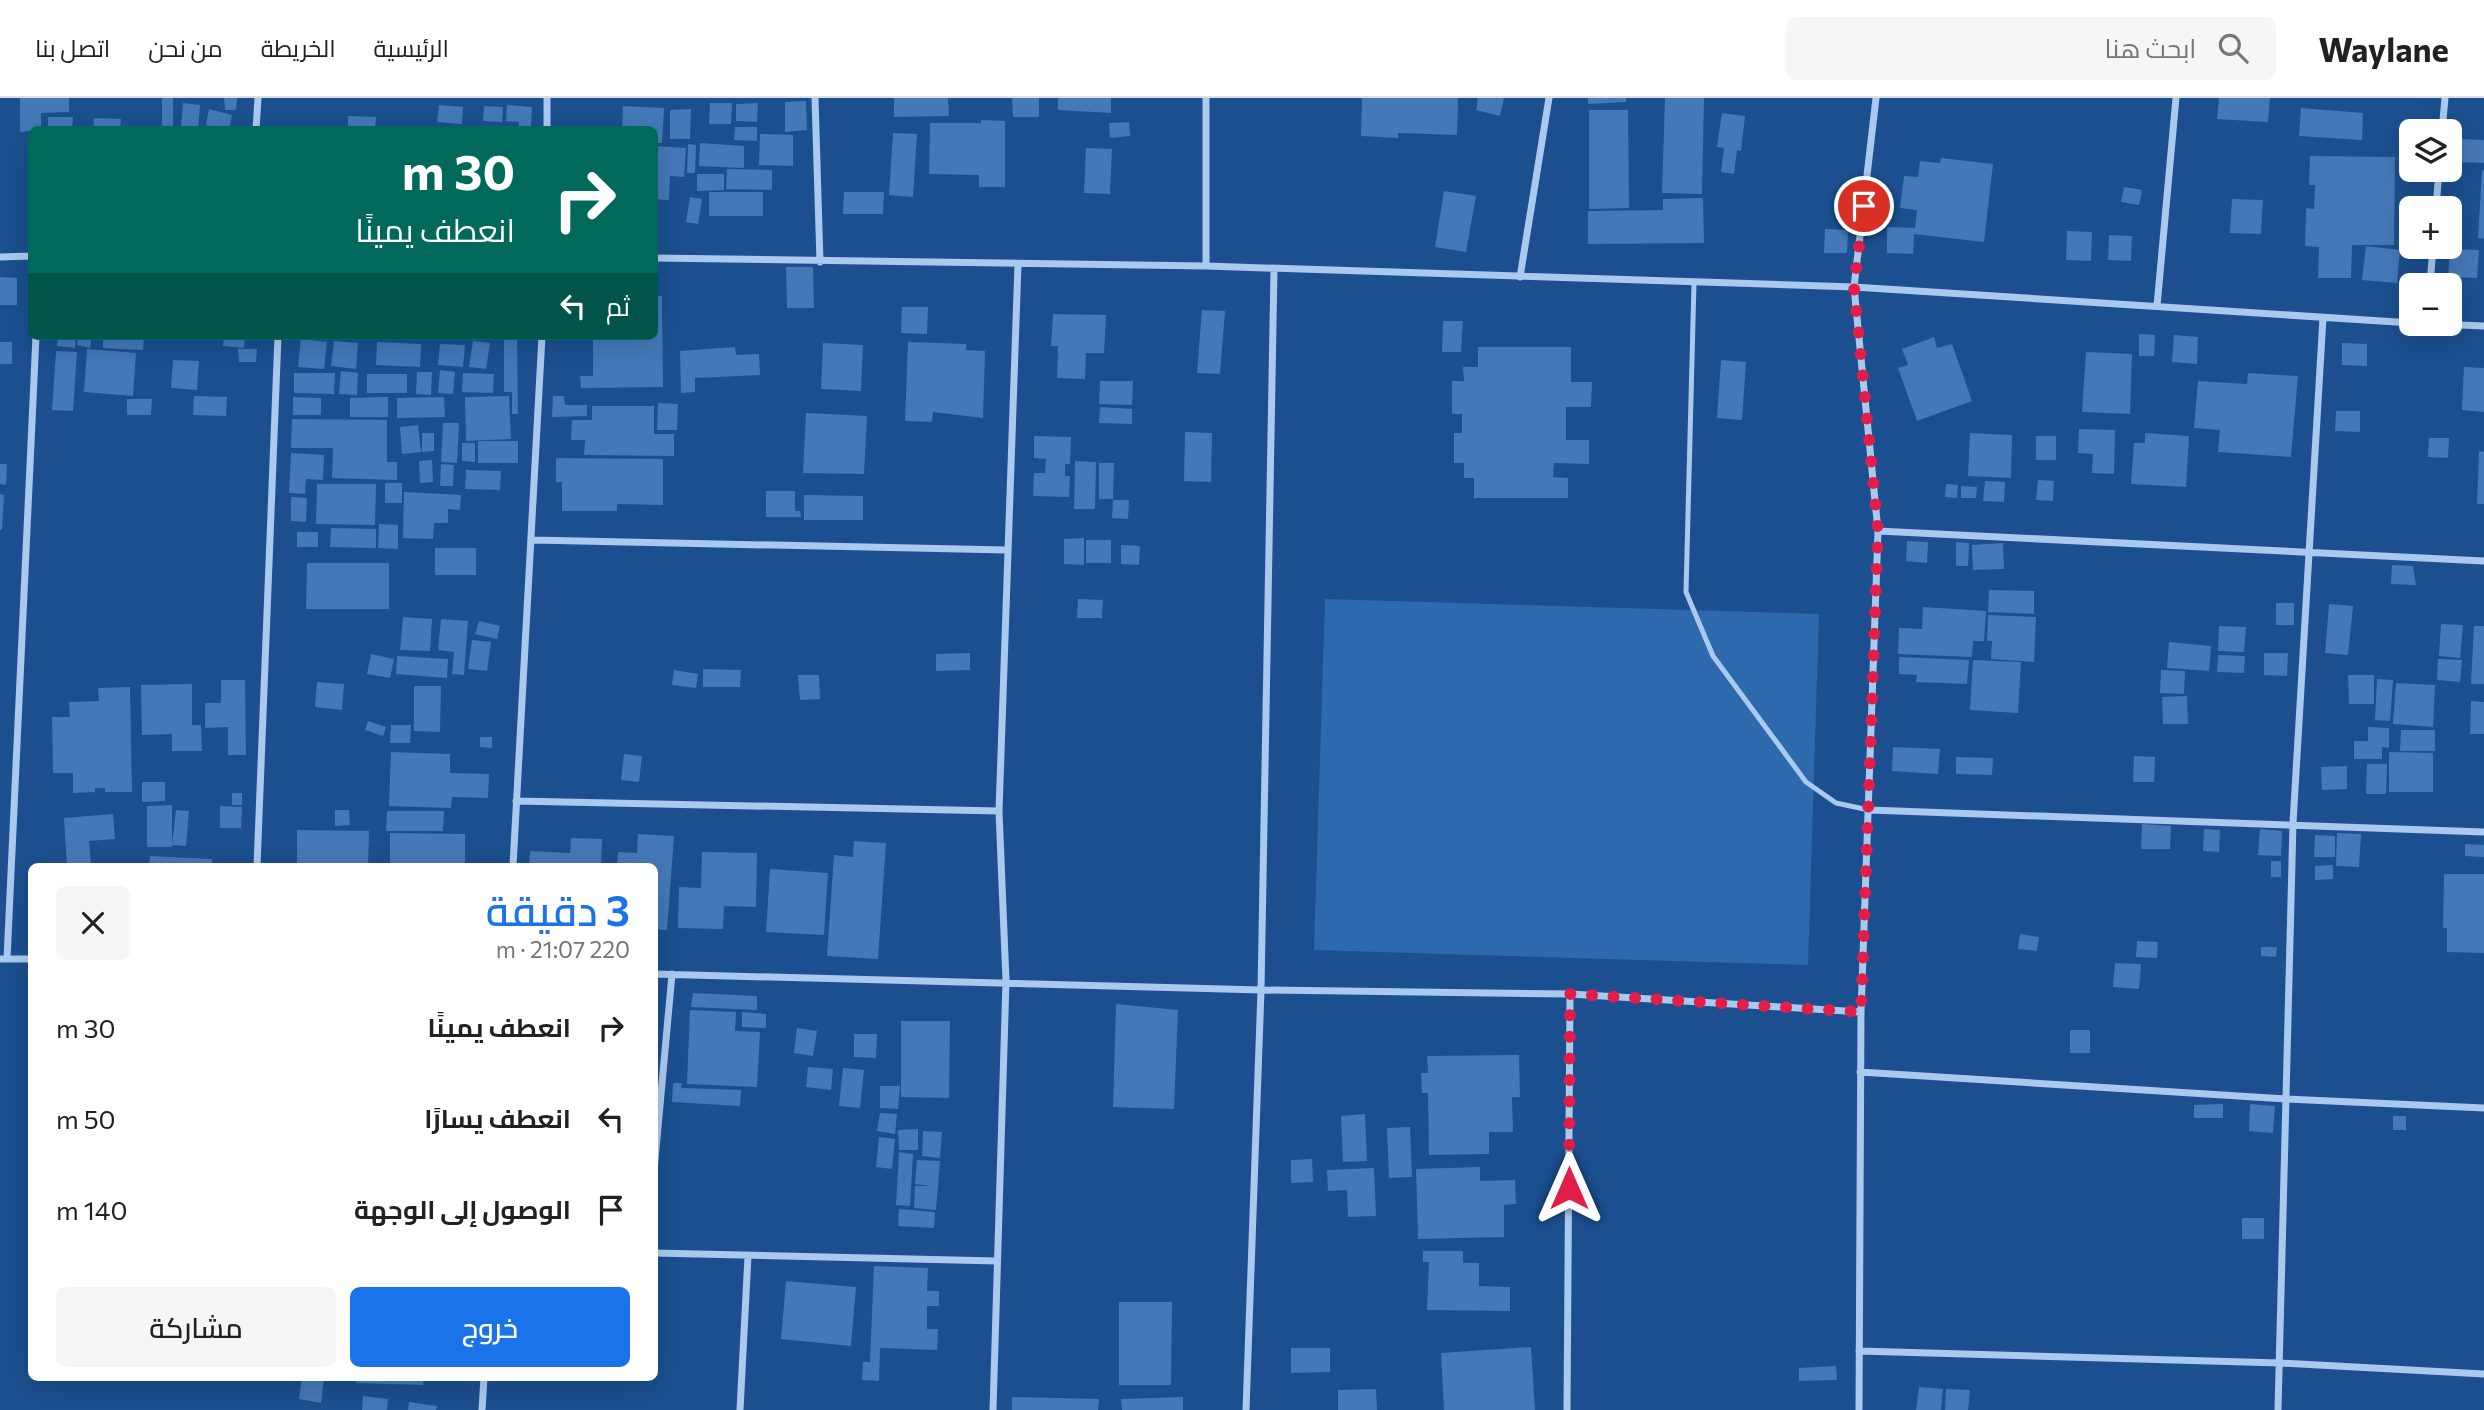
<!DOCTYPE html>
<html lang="ar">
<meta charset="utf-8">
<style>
:root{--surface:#fff;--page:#f6f6f6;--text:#202124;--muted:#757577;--line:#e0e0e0;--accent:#1a73e8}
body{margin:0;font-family:Commissioner,Cairo,sans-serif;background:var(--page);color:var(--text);direction:rtl;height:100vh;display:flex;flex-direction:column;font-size:26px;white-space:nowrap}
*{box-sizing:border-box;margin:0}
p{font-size:23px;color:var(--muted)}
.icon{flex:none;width:38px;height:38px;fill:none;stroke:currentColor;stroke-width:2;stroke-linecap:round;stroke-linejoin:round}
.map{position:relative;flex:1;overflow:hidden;direction:ltr}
.drawer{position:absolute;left:28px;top:765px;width:630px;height:518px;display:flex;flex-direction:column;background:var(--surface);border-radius:10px;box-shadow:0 7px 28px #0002;direction:rtl}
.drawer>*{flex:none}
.guide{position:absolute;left:28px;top:28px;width:630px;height:214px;border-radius:10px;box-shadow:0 7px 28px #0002;direction:rtl;background:#00695c;color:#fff;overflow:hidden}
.controls{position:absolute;left:2399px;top:21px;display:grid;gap:14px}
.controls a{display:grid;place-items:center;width:63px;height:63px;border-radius:10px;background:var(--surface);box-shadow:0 7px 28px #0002;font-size:35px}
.pin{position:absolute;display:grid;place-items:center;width:60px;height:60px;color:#fff;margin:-30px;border:4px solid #fff;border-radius:50%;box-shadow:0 2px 7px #0007}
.me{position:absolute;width:77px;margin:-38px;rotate:0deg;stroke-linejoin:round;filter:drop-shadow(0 0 5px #0008)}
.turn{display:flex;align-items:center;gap:24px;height:147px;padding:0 28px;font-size:32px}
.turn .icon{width:91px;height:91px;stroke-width:2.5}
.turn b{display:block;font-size:49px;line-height:60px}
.then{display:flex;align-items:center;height:66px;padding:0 28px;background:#0003;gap:14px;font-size:26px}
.round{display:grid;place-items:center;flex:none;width:74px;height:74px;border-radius:10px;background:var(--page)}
.summary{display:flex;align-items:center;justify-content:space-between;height:119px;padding:0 28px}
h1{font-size:42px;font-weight:600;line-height:52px;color:var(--accent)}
.action{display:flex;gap:14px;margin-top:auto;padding:14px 28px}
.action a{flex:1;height:80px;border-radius:10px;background:var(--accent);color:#fff;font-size:28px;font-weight:600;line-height:80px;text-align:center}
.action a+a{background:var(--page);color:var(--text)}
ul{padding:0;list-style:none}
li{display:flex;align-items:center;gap:21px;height:91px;padding:0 28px}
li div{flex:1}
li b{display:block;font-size:26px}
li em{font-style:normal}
header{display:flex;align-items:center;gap:42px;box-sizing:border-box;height:98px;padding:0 35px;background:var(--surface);border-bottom:2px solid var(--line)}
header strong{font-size:33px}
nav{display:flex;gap:38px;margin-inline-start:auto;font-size:24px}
.search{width:490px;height:63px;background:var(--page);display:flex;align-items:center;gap:18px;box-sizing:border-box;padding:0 24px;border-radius:10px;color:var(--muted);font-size:26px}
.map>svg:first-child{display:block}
.green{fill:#2e69ad}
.building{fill:#4478b7}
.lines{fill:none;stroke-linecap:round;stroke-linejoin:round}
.service{stroke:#a9c9ee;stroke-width:5}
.minor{stroke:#a9c9ee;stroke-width:7}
.route{stroke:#e11d48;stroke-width:12;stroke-dasharray:0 21.6}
</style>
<header>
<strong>Waylane</strong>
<div class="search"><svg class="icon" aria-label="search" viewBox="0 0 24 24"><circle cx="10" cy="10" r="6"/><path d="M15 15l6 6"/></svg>ابحث هنا</div>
<nav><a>الرئيسية</a><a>الخريطة</a><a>من نحن</a><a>اتصل بنا</a></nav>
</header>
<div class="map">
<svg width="2484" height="1312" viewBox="0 0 2484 1312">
<rect width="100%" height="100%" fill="#1b4f8f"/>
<path class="green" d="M1325,501L1819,516L1808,867L1314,852Z"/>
<path class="building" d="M20,0H69V14L41,15V32L20,34Z
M162,0H173V29H162Z
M224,0H237L236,12H225Z
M894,0H948L949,18L894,19Z
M1012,0H1039V19H1013Z
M1058,0H1111V15L1058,12Z
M1362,0H1458L1457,37L1398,35V40L1361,38Z
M1478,0H1504L1500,18L1476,12Z
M1588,0H1626V4L1588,6Z
M1665,0H1704L1702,96L1662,95Z
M2219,0H2270L2268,24L2217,21Z
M806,3L807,32L785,34V4Z
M183,5L200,7L198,31L181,29Z
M710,5H732L731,26H709Z
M758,5L757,24L736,23V6Z
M439,7L463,9L462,26L437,24Z
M507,7L532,9L531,32H518L519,24L506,23Z
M484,8L503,9L502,24L483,23Z
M623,8L664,10L662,45H654V32H622Z
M2301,10L2363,15L2362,42L2299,38Z
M209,11L232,17L229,32L206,27Z
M691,11L690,41H670V12Z
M1589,12H1628L1629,110L1589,111Z
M1722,15L1745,18L1741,53L1737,52L1734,76L1721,74L1724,50L1717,49Z
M348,18L376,19L375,32H348Z
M48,19H73L72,32H48Z
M94,20L121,21L120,32H93Z
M981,22L1005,23V89H979V77L929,76L930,25H981Z
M1129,24L1130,38L1110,40L1109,25Z
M735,29H757V43L734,42Z
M893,35L917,36L913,99L889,97Z
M760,36L793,37V68L759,67Z
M2461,41L2484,42V65L2460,64Z
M700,45L744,48V70L699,68Z
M688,46L696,47L695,75H687Z
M654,48L686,50L684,79L670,78L669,102L654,101Z
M1086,50L1112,51L1110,96L1084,95Z
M2310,58L2395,59L2394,147H2352L2351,180H2318L2319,149L2305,148L2306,110L2314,111L2315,87H2309Z
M1941,60L1993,66L1984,144L1914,136L1913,156L1887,155V129L1915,130L1917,112L1900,110L1904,78L1918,79L1920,63L1940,65Z
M727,71L772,72V92L726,91Z
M2482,72H2484V141L2478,140Z
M697,76H724V92L697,93Z
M2124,89L2142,92L2139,107L2121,104Z
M1444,93L1476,98L1466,154L1435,149Z
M709,94H763V118H709Z
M844,94H884L883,116H843Z
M690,99L702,101L698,126L686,124Z
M1703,100L1704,145L1588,146V113L1663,112V101Z
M2232,101L2263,102L2261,136L2230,135Z
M1825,131L1848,132L1847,155H1824Z
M2067,133L2092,134L2091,163L2066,162Z
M2109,137L2132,138L2131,163L2108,162Z
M2366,148L2400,152L2397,185L2362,182Z
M2450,151L2479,152L2477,180L2448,179Z
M786,169H813L814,210H787Z
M0,179L17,180V207H0Z
M654,198H662L663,289L581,290L580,278H593V238H654Z
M902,209H928L927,236L901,235Z
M1202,212L1225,213L1220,276L1197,275Z
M1053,216L1106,217L1104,255H1086L1085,281L1057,280L1058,248H1051Z
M1443,223H1463L1461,254H1442Z
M2139,236L2155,237L2154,258H2139Z
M2174,237L2198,239L2197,266L2172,264Z
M58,238H76L75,250L57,248Z
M79,238H92L90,250L77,247Z
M103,238H144L143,252L103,250Z
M224,238H245L244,250L223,248Z
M504,238H517L518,316H512V294H504Z
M1934,239L1937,250L1952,246L1972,303L1917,323L1898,270L1908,267L1902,251Z
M301,241L327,244L324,271L298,269Z
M334,243L358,245L356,271L331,268Z
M473,243L490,245L486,271L469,269Z
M0,244H12V266H0Z
M377,244L421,246L420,269L376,267Z
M908,244L966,246V252L985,253L983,320L933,314L932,324L905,323Z
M823,245L863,247L861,293L821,291Z
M2342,245L2367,246V268L2342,267Z
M440,246L465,247L463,269L438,267Z
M735,249L736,257L759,256L760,277L695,280V294L681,295L680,253Z
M1478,249H1571V284H1592L1591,309H1566V342H1589V366L1554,365L1553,379L1568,380V400H1474V380H1464V365H1454V335H1462V316H1452V283H1464L1463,269H1478Z
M87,251L136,255L133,298L84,294Z
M238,251H257L256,264H239Z
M56,253L77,254L73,313L52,312Z
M2086,254L2132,256L2130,316L2082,314Z
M173,262L199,263L197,292L171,290Z
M1721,262L1746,264L1742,322L1717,320Z
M2464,269L2484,270V314L2462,312Z
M440,272L455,274L453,296L438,295Z
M341,273L358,275L357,297L339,296Z
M417,274H432L431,297L416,296Z
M294,275H335L334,296L294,295Z
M463,275L494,276L493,295L462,294Z
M2248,275L2298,278L2291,359L2218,354L2220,332L2194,330L2198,283L2247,286Z
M367,276H407V295H367Z
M1100,283H1133L1132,307L1099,306Z
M194,298L227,299L226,318L193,317Z
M509,298L511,341L466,343L465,299Z
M553,298H564L565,307H587V318L552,319Z
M293,299L321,300V317H293Z
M388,299V319H350V300Z
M444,299L445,319L397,320V300Z
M127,301H152L151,317H127Z
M658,305L678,306L677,332H657Z
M592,308H654V336H674V358L584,357L585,342H571L572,322H592Z
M1100,309L1132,311V326L1099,325Z
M2336,313H2360V334L2335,333Z
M806,315L867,318L864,376L803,375Z
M292,321L387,322V364H397V382L332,380L333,350H291Z
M443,325H459L457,365L441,364Z
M418,327L421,354L402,356L400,329Z
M2079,331L2115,332L2114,376L2092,375L2093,356L2078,355Z
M1185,334L1212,335L1211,384L1184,383Z
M422,335H434V353L422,354Z
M1970,335L2012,337L2011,380L1968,378Z
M2145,335L2189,338L2186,389L2131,386L2134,345H2145Z
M1034,338L1071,339L1070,366H1065V378H1070L1069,399L1033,398L1034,375H1045L1046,361L1034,360Z
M2036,338H2056V362H2036Z
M2429,340H2449L2448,360L2428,359Z
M478,343H518V365H478Z
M462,345H475V364L462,363Z
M2479,353L2484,354V406H2477Z
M291,355L324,357L323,382L306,381L305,396L289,395Z
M556,360L663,361V407L617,406V413H562V384H556Z
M432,362L433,384L420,385L419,363Z
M1075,363L1096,364L1095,411H1074Z
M1099,365H1114L1113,401H1099Z
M0,366H7L6,387L0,386Z
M441,366L454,367L453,388H440Z
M466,372L501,373L500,392L465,391Z
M2038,382L2054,383L2053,403L2036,402Z
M1985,383L2005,384L2004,404L1983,403Z
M385,385H402V405H385Z
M317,386H376L375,427L316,426Z
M1946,386L1958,387L1957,400L1945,399Z
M1961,388L1977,389L1976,400H1961Z
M766,393H795V413H800L801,419H766Z
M404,394L461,397L460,412L448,411V425H434L433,441L403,440Z
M0,396L4,397L2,432H0Z
M804,397L863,398V422H804Z
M291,399L307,400L306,424L291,423Z
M1113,402H1129L1128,421L1112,420Z
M379,426L398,427V451L378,450Z
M331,430L376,431V450L330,449Z
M297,434H318V449H297Z
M1084,440V467L1064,466V441Z
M1086,442H1111V465H1086Z
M1907,443L1928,444L1927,465L1906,463Z
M1956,444L1969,445L1968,468H1956Z
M2003,445L2004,471L1973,472L1972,447Z
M1121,447L1140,448L1139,467L1121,466Z
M435,450H476V477H435Z
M307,465H389V511H306Z
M2392,467L2413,468L2416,487L2391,486Z
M1989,492L2034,493V516L1988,514Z
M1078,501L1103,502L1102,520H1077Z
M2276,505H2294V527H2276Z
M2329,506L2353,508L2348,557L2325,555Z
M1923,509L1986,513L1984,543H1973L1972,559L1898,556L1899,530L1922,531Z
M1988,517L2036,519L2034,564L1991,561L1992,543H1987Z
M403,519L432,521L430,553L400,552Z
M441,521L468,523L464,577L452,576L454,554L438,552Z
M479,523L500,528L497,541L475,536Z
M2441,526L2463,527L2460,560L2439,558Z
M2219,528L2246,529L2244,554L2218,553Z
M2474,528H2484V586H2471Z
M472,542L491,544L487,573L468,571Z
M2169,544L2211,548L2209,573L2167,570Z
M970,555V572L936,573V556Z
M2264,555H2288L2287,578L2264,577Z
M371,556L394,561L390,580L367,576Z
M2218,557L2245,558L2244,575L2217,574Z
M397,558L448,561L447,580L396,576Z
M1899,559L1969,562L1967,586L1916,584L1917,577L1899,576Z
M2438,561L2462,562L2460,584L2437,582Z
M1973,562L2021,564L2018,615L1970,612Z
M703,571L741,572L740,589H703Z
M674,572L698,576L696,590L672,587Z
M2161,572L2185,573L2184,596L2160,595Z
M798,577H819L820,601L800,602Z
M2348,577H2374V606H2349Z
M2377,581L2393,582L2390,623L2375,622Z
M221,582H245L246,657H228V629L205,630V605H221Z
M317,584L344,586L342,612L315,609Z
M2396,585L2435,587L2433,629L2393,626Z
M192,586V627H201L202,653H172V636L142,637L141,587Z
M414,588H441L440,634L414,633Z
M130,589L132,694H105V690H95V694L73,695V675H53L52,619H70L69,604L99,603L98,590Z
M2187,598L2188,626H2163L2162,599Z
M2471,603L2484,604V636H2470Z
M368,623L386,629L383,638L365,632Z
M391,627H411L410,645H390Z
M2368,629L2389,630V650L2382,649V661H2354V643H2368Z
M2401,632H2435V653H2400Z
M480,639H492V650L480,649Z
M1893,649L1940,651L1938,676L1892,673Z
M391,654L450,656V675L489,676L488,700L452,699L451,710L389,708Z
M2389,654L2433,655V694H2389Z
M624,656L642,658L639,684L621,682Z
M2134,658L2155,659L2154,684H2133Z
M1956,659L1993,660L1992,677L1956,676Z
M2367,666H2387L2386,696H2366Z
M2347,668V691L2322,692L2321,669Z
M142,684H165V703L142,704Z
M232,695H242V707H232Z
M172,707V749H147V708Z
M220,708L242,709L241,730H220Z
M176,712L189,713L186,748L172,747Z
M335,712H349L350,727L335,728Z
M387,713H444L443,733H386Z
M113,716L115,741L89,743L91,768H67L64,720Z
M2142,726L2171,728L2170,751H2141Z
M2204,731L2220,732L2219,754L2203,753Z
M2260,731L2282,733L2281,758L2258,757Z
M297,732L369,733L368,768H297Z
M390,735L465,736V768H390Z
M2337,735L2361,736L2359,769L2336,768Z
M638,736L674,738L667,832L654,831V768H617L618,754L637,755Z
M2315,737L2335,738V759H2314Z
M571,740L602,741L601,768H529L530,753L570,755Z
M854,743L886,745L878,861L827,858L834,757L853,759Z
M2465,746L2484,747V759L2465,758Z
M702,754L757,755L756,809L724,808L723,831L678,830L679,789L701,790Z
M150,758L212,761V768H149Z
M2271,763H2281V779H2271Z
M2333,767V781L2315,782V768Z
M770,771L828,775L824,837L766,834Z
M2444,776H2484V855L2447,854V830H2443Z
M2020,836L2039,839L2037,853L2018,851Z
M2137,843L2158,844L2157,860L2136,859Z
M2261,849H2277L2276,859L2261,858Z
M2115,865L2141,866L2139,891L2113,889Z
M693,895L757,898V912L691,909Z
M1116,906L1178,912L1174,1011L1113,1009Z
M690,912L736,914L735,933L760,934L757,989L687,986Z
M742,914L766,916V930L742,929Z
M901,923H950L949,1000L901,999Z
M797,930L817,933L813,958L794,955Z
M2070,932H2090V955H2070Z
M854,936H877L876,960L854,959Z
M1519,957L1520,999H1512L1513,1034H1489V1056L1429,1057L1428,995H1422L1421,975H1428L1427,958Z
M808,969L833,971L831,992L806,989Z
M843,970L864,972L860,1010L839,1008Z
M673,985H682L681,990L741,992L740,1008L672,1004Z
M880,988H900L898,1011L880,1010Z
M2223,1006V1020H2194V1007Z
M2250,1006L2275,1008L2273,1035L2249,1033Z
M880,1015L897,1016L895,1036L877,1033Z
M1365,1016L1367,1063L1343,1064L1341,1018Z
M2393,1018H2406V1032H2393Z
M1410,1029L1412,1079L1389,1080L1387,1030Z
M918,1031V1052H899L898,1032Z
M923,1033L942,1034L940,1060L922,1058Z
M879,1039L895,1041L892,1071L876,1069Z
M899,1054L913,1056L910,1108L896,1107Z
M1312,1061L1313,1084L1291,1085V1062Z
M917,1062L940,1063L936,1112L914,1110L915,1088H931L915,1086Z
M1480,1069V1083L1515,1082L1516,1106L1504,1107V1139L1418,1141L1416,1071Z
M1374,1070L1376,1118L1348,1119L1347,1092L1328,1093L1327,1072Z
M899,1111L935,1114L934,1130L898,1128Z
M2242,1120H2264V1141H2242Z
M1423,1153H1463V1165H1479V1188L1510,1189V1213L1427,1212L1429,1164H1423Z
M874,1168L928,1170L927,1193H939V1208H927V1231H938L937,1252L880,1250L879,1283L862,1282L863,1264H870Z
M786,1183L856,1189L851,1248L781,1241Z
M1119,1204H1172L1171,1287H1119Z
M1531,1249L1535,1312H1444L1441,1255Z
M1291,1250H1330V1274L1291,1275Z
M1836,1268L1837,1282L1799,1283V1270Z
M302,1279H324L321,1305L299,1301Z
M357,1279H424L423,1287L356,1285Z
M1919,1289L1943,1291L1941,1312H1916Z
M1376,1291L1377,1312H1338V1292Z
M1946,1291L1970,1292L1968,1312H1945Z
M363,1298L388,1301L387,1312H362Z
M1012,1299L1099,1301L1098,1312H1012Z
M1183,1299V1312H1122L1121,1301Z
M409,1304L437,1308L436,1312H408Z"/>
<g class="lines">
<path class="service" d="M1694,185L1686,494L1713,558L1806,684L1836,705L1869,712"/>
<path class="minor" d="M815,0L820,164
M256,32L258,0
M547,32V0
M2442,33L2445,0
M2436,110L2439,72
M0,159L32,158
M654,160L1206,168L1854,189L2412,225
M1206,168V0
M1520,179L1549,0
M2430,187L2433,149
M2157,208L2176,0
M2437,226L2484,228
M1878,433L2484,463
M533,442L1006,452
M516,703L999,713
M1869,712L2484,734
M257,768L278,238
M513,768L542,238
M0,861H32
M7,861L36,238
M654,876L1261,892L1570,896L1861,914
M1860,974L2286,1001L2484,1010
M654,1073L672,876
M654,1155L997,1163
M1859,1253L2280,1265L2484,1276
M482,1312L484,1279
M740,1312L748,1158
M993,1312L1006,883L999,713L1018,166
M1246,1312L1261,892L1274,171
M1567,1312L1570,896
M1859,1312L1861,914L1878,433L1854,189L1876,0
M2278,1312L2293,725L2323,220"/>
</g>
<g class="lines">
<path class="route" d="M1569,1090L1570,896L1861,914L1878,433L1854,189L1864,108"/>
</g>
</svg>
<div class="controls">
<a><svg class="icon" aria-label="layers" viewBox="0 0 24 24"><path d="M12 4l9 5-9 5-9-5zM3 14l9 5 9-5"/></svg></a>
<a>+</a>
<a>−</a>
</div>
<div class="pin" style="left:1864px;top:108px;background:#d93025"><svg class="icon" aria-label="arrive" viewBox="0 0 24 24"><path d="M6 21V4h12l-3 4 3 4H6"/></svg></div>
<svg class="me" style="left:1569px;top:1090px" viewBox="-20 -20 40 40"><path d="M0-17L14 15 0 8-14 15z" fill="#e11d48" stroke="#fff" stroke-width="4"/></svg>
<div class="guide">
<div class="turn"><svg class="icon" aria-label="right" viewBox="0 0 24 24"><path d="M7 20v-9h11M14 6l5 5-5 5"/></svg><div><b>30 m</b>انعطف يمينًا</div></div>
<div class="then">ثم<svg class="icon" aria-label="left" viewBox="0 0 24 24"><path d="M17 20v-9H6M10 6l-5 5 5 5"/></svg></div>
</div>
<section class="drawer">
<div class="summary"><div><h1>3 دقيقة</h1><p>220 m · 21:07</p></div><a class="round"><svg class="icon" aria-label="close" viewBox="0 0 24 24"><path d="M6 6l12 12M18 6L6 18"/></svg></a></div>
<ul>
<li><svg class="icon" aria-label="right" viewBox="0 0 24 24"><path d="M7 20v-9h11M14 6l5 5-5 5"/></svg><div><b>انعطف يمينًا</b></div><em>30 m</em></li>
<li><svg class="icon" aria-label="left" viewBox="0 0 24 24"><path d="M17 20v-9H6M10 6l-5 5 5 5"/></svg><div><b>انعطف يسارًا</b></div><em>50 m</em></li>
<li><svg class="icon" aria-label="arrive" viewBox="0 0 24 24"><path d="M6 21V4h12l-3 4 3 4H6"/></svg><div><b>الوصول إلى الوجهة</b></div><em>140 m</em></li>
</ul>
<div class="action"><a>خروج</a><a>مشاركة</a></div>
</section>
</div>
